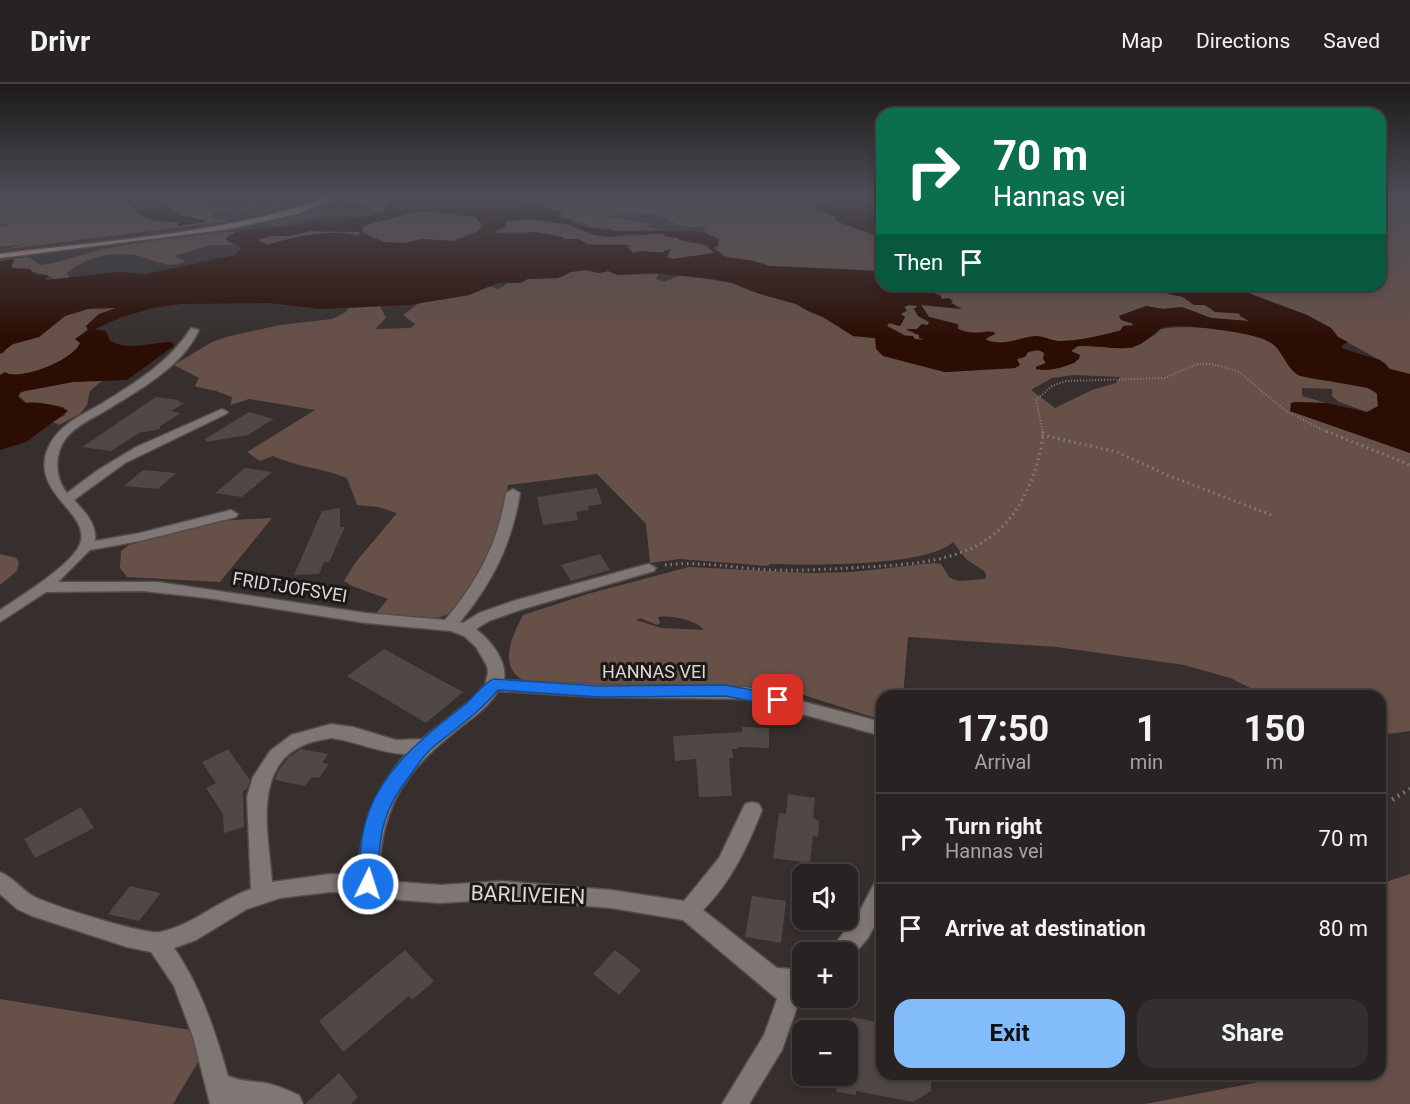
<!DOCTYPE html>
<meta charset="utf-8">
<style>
:root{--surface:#282322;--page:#342f2f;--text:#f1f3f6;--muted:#a5a4a5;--line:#444040;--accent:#83bcfb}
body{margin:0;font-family:Roboto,sans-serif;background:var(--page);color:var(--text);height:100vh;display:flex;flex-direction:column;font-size:22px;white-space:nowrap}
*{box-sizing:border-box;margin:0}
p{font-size:20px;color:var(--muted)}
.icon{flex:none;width:33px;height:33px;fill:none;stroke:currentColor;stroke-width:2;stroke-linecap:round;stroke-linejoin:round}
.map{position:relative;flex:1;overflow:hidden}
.side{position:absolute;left:876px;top:606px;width:510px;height:390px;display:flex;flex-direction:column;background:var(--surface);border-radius:18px;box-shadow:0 3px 9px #0003,0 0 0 2px var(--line)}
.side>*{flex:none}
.hud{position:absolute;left:876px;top:24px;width:510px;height:183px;border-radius:18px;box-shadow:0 3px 9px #0003,0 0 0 2px var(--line);background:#0b6e4f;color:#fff;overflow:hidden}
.fabs{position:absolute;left:792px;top:780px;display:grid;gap:12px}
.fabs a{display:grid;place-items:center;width:66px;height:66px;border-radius:12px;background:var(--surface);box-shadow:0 3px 9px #0003,0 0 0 2px var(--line);font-size:30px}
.pin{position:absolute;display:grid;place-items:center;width:51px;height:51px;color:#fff;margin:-26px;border-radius:12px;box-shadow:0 3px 9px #0006}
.me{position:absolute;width:66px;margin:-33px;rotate:4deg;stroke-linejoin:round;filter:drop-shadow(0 0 4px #0008)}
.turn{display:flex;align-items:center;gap:21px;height:126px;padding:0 18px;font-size:27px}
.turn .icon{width:78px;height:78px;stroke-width:2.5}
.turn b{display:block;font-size:42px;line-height:51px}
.then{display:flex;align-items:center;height:57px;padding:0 18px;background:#0003;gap:12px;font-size:22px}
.eta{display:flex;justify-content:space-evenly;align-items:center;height:102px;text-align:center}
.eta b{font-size:36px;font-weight:700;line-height:42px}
.action{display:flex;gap:12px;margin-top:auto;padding:12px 18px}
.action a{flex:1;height:69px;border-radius:18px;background:var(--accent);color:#111;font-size:24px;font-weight:700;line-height:69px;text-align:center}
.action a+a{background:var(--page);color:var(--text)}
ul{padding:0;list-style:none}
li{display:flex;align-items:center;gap:18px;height:90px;padding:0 18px;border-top:2px solid var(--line)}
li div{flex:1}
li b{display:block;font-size:22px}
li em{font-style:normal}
header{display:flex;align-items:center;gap:36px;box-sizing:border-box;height:84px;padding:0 30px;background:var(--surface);border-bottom:2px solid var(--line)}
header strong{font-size:28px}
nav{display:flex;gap:33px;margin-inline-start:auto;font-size:21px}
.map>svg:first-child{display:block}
.green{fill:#675048;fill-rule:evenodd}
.water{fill:#2c0d03;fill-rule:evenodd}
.building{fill:#504846}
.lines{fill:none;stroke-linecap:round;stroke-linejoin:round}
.minor-casing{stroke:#524d4b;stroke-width:3}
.major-casing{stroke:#524d4b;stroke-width:3}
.path-far2{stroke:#85807e;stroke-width:2;stroke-dasharray:1 2;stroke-linecap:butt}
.path-far1{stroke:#85807e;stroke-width:3;stroke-dasharray:1.5 4;stroke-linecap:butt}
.path{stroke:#85807e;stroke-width:4.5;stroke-dasharray:1.5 5;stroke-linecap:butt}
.minor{fill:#7f7774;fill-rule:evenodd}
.major{fill:#c59684;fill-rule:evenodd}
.route{fill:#1a73e8;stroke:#114b97;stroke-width:1.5}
.labels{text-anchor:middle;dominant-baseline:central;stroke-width:6;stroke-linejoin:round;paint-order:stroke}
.street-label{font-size:18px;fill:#dcd8d6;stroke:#1b1817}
.near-street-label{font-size:21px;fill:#dcd8d6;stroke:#1b1817}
</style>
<header>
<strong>Drivr</strong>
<nav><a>Map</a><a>Directions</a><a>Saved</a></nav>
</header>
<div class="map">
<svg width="1410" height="1020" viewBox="0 0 1410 1020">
<rect width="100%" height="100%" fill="#362f2d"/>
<path class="green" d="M0,112H117L114,115H128L127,118L133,121C139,137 163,138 178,138V142L202,139L206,136L183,132L157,116L127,112H173L218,125L212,131L213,134L230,137L0,166L26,160L0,163V143H6L8,139L0,140V114L14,113Z
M351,112H402C392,117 389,119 385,128H377L363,121L342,118Z
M522,112H866L850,117L834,116L812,124L834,132L836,137L882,154V187L769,182L754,177L726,173L713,164L718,162L707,149L703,147L706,144L704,142L690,143L678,141L657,130L619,129L609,133L651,140L646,143L665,146L613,147L610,144L588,143V140L571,138L573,136L559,133L562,128L521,117L524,114Z
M1406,112H1410V290L1390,285L1385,279L1338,253L1331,244L1307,231L1256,212L1235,201H1380V123Z
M421,127L475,133L482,140L479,147L452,157L423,155L404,159L384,158L363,149L362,144L368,140Z
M530,135L570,141L594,151L609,153L662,150L706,161L714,169L672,175L667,173L670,166C658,171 646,165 633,169L628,161L623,160H588L578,155L568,156L534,148L494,149L508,137Z
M309,147L361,148L357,152C334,145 291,153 268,161L257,156L270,152L295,151Z
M224,148H236L228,152L226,157L236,161H210L174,172L185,177C171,187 150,174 135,171C113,167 83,174 67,189L70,194L54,195C45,188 22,187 11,183L14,177L12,175L29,173L40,181C64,178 85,169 108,164C146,157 186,153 224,148Z
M584,186L599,189L608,187L618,191L659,190L656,195L664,198L681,191L732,199L757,209L796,220L808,227L823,233L853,252L875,254L877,261L905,278L945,288L1015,284L1017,275C1025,270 1035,262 1044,269L1046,279L1036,283L1044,286L1075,279L1077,270L1071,267L1078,262L1132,264L1155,251L1161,245C1186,240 1254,246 1274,261C1287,270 1287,288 1305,293C1328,300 1358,294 1377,310L1378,323L1367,328L1339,318L1332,312V305L1302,304V312L1326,319L1299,318L1290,327L1410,369V647L1380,651V612H1267L1230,594L1184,581L1057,563L908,553L903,612H882V636L794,608L668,600L537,601C495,592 509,557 523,531L591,509L689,483L808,489L852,488L933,479L941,480L950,494L959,497L985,495L986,491L984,487L966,475L953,458C927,483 809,481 770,480L768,482L680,475L650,479L646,440L597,390L508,401C505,414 510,430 505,443C497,465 464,527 441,533C421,538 396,531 376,529L388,515L352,502L344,497L355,479L397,429L378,423L357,421L347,394C323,384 297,383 273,372L260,377L247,368L315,326L249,315L231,321L232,313L216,307L197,303L195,302L199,294L174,281L210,259L226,253L280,241L332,235L346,228L348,224L380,222L386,234L375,245L411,244L415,240L403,231L419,219L469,211L488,202L498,205L510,198L521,199L528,195L562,193L570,188ZM1073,291L1120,293L1116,299L1092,306L1055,324L1031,306L1052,294ZM658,533C671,531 696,536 704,546L661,544L636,536L640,534L657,541L660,539Z
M895,201H1167L1168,204L1162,205L1183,213L1194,221H1205L1219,228L1241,230L1249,238L1211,234L1182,223L1163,225L1146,222L1119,232L1124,237L1133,240V242C1109,250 1085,257 1059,257C1051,257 1044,252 1036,253C1019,255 1002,263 985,256L992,251L988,247L981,250L959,246L957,240L929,233L921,221L962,225L951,219L952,217L949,214L942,215L915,203Z
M909,221L918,222L915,225L919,233L929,237L928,241H921L917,245L906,246L919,251L924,256L914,255L913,252L905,251L887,242L889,239L900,242L905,233L901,230L907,227L904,223Z
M96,223L117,224L99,230L86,242L88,245L76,255L80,259C73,276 32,291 14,291C9,292 5,290 0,291V270L5,268L4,265L13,260L39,253L65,232Z
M103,296L90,307L87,321L80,330L59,341L53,338L65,331L64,323L36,318L26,319L18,311L24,307L72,298Z
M272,434L220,498L127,493L120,484L121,467L129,461L217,437Z
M0,470L16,474L19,478L17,487L0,501Z
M1410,790V1020H1145L1259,998L1254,990H1380V800Z
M0,915L215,950L173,1020H0Z"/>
<path class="water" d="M117,112H143L157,116L183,132L207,137L178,142V138C162,138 139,138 132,121L124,120L128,115H113Z
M402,112H522L524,114L522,117L562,128L559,133L573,136L572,138C598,148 627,148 655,147C677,147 699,144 719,155L718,162L713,164L726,173L754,177L769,182L882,187V201C903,201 921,205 940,211L942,215L949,214L953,217L951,219L962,225L921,221L929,233L957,240L959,242L957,244C969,252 981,247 994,248L995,250L985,255C1003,264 1019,253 1036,252C1044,252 1051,257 1059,257C1081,257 1100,251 1120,247L1123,242L1133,241L1132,239L1121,236L1119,232L1146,222L1163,225L1182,223L1211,234L1249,237L1240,232L1239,229L1215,228L1205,221H1194L1183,213L1168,210L1162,204H1168L1167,201H1210L1240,206L1307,231L1331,244L1338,253L1348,258L1341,262L1344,265L1380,276L1390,285L1410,290V369L1290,327L1291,319L1295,318L1326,319L1367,328L1378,322L1377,309L1368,304L1300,292C1284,284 1283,263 1266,256C1250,249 1174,237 1160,245C1151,251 1145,260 1133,263C1116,267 1096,260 1078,262L1071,267L1080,271L1079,275C1069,283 1050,288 1036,285V283L1046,279L1043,275L1044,269L1039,266L1028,268L1025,273L1017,275L1020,281L1015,284L945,288L883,272L876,265L875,254L853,252L823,233L808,227L796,220L757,209L732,199L713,195L653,189L618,191L608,187L599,189L588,186L570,188L558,194L528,195L519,199H498L469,211L409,221L321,225L269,219L181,220L153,224L122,233L95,245L106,247L110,257C129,267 149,259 169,258L173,259L174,262L127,296L73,298L20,308L18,313L26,319C36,318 61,321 68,327L26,358L0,366V291L5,288C18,298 74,276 80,259L75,255L88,246L86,242L99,230L116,224L87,225L65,232L39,253L13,260L0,270V178L12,175L14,177L11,182L12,184L30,185L34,190L50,192L45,194L46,196L118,188L146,190L235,171L242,164L225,155L236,148L250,145L281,144L323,136L360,134L384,128L387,120ZM421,127L475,133L482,140L479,147L454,157L423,155L404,159L384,158L363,149V143L368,140ZM530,135L570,141L594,151L611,153L625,150H662L666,151L663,152L678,154L679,156L706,161L714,169L672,175L667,173L671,165L664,167V169L641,167L633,169L627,163L629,161H589L578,155H563V153L536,148L520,150L493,149L507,142L504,140L508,137ZM309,147L361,148L357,152C335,144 290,153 268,161L258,156L270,152H289ZM909,221L918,222L914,225L918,232L929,238L928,241L922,240L917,245H906L919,251V254L924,256L915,255L913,252H905L887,242L889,239L900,242L905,233L901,230L907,226L904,223Z
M866,112H882L872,119L882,121V154L836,137L834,132L812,123C830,113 850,119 866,112Z"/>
<path class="building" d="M258,117L293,122L253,132L240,125Z
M316,125L332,129L273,143L266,139L301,131Z
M156,313L179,316L177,317L184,319L171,327L181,329L160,342V345L139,349L111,367L82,363Z
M249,328L274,335L248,351L206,358L205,355Z
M245,384L272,388L242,413L215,409Z
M143,386L176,389L158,405L124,402Z
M597,404L602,420L588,422L589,426L576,428L578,436L543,441L537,413Z
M340,424V443H345L329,478H324L319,490L294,491L322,427Z
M600,470L610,486L571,497L561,481Z
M384,565L448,600L463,608L426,639L347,592Z
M742,643L769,644V664L737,663L738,665H732L733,674H729L732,712L699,713L696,675L675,677L673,652L742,648Z
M228,665L250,696L247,705L243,707L244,743L224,749L223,730L206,704L216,699L202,678Z
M301,665L328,670L322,679L329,680L319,694L312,693L305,702L275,696L278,687L289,673Z
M788,710L815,714L813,734L819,737L818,753L813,752L810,779L773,774L779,729L786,730Z
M81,723L94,744L35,774L24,755Z
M130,802L161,809L139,837L108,830Z
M752,812L786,817L781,859L745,853Z
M405,866L434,897L412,916L409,912L343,968L319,937Z
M615,866L641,886L619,911L593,890Z
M852,933L882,939V990H931V1007L913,1018L856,1007V1011L836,1008L837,1004L816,1000V992H848Z
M339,989L358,1013L351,1020H305Z"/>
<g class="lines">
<g class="minor-casing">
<path id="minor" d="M191,244L199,246C182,283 139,306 105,327C92,335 77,341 67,353C54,369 54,393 67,409L98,386L136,363L222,325L228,328L226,330L125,379L74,416C85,428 97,440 95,457L140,449L231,426L238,430L236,433L140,457L90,466L58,498H158L366,529L445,536C478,497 498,459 506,409L513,405L520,409C512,460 492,499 460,538L463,539L479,529L513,517L644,481L649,480L656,484L654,487L523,525L489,537L476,545C491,557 507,576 504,596L599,601L747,603L882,638V652L747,615L599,613L498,607C487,626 467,637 451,651C401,691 380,729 379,793L400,798L440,801L503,797L611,806L684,817L719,774L745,720L752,718L759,720L762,726C748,762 731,798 703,826L777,884L795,885L802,882V904L799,905L801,912L782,966L749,1020H722L764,951L777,915L683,836L611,824L503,815L440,819L400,816L368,809L330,808L280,814L247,825L196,856L174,864C201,903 215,947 228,992C243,998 251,997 266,999C277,1001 289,1007 299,1011L303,1020H210L193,953L174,902L151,868L127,863L32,832L17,825L0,810V788C13,793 21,805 33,812C50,821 144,851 160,848C193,841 219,816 251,805L247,713L253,693L270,667L291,651L331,640L353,643L396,656L422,655L471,616L485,601L488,589L487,582L476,563L464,552L451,547L366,539L207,514L143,507L46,508L0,538V526C21,512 66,484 78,464C98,430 26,411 49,362C59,341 82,331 101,320C135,299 170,278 191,244ZM331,654C356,657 382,670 406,670C375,705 360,743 358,791L330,790L272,798C269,754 251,683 304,661C312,657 322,656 331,654Z
M882,796V828L868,854L850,875L848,876V868H831L834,861L857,832L875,798Z"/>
</g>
<g class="major-casing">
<path id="major" d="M331,112H341L301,129L229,145L0,174V170C108,156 229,150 331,112Z"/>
</g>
<path class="path-far2" d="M181,112L232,128
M1043,349L1036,316L1052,302L1066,297L1165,294L1197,280H1212L1239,288L1286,327L1329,349"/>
<path class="path-far1" d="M1326,347L1410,381
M1042,351L1117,368L1167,391L1274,432
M665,481C700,477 735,484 770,486C802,487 834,485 866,483C934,479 997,475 1028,404C1036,386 1042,367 1043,347"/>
<path class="path" d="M1380,719L1388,718L1410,705"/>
<use href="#minor" class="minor"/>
<use href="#major" class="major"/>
</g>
<linearGradient id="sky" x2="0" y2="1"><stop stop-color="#1e1a19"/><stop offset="0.44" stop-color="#4c4d57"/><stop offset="1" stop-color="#4c4d57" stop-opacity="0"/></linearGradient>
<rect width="1410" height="255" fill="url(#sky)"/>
<path class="route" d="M494,595L599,602L725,601L778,611L784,612L786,616L784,620L778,622L725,612L599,613L498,606C479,629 455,645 432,664C424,671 418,680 412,689C380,728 380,752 377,800L374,806L368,808L361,806L358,800C360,776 360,751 369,727C386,682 427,650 463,622C473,615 483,598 494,595Z"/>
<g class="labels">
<g class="street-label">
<text transform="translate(290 503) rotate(9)">FRIDTJOFSVEI</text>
<text x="654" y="587">HANNAS VEI</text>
</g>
<g class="near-street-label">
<text transform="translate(528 811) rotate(2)">BARLIVEIEN</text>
</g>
</g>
</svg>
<div class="fabs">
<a><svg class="icon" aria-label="sound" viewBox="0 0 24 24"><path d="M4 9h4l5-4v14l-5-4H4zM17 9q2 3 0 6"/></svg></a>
<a>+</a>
<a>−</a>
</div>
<div class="pin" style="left:778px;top:616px;background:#d93025"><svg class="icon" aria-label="arrive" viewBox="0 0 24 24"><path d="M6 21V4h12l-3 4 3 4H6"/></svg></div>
<svg class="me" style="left:368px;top:800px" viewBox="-20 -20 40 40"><circle r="17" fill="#1a73e8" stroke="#fff" stroke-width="3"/><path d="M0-11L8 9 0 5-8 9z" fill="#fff"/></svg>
<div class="hud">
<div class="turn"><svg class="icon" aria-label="right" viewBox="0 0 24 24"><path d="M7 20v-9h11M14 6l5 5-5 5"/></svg><div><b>70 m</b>Hannas vei</div></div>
<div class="then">Then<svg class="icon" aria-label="arrive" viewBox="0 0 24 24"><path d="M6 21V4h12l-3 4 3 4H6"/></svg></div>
</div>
<section class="side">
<div class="eta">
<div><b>17:50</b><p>Arrival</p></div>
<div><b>1</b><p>min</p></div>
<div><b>150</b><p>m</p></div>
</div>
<ul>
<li><svg class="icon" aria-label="right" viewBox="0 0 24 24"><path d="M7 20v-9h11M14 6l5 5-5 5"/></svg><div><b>Turn right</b><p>Hannas vei</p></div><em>70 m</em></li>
<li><svg class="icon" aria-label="arrive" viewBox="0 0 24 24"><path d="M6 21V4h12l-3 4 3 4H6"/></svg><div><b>Arrive at destination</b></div><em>80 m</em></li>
</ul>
<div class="action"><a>Exit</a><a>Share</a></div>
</section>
</div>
